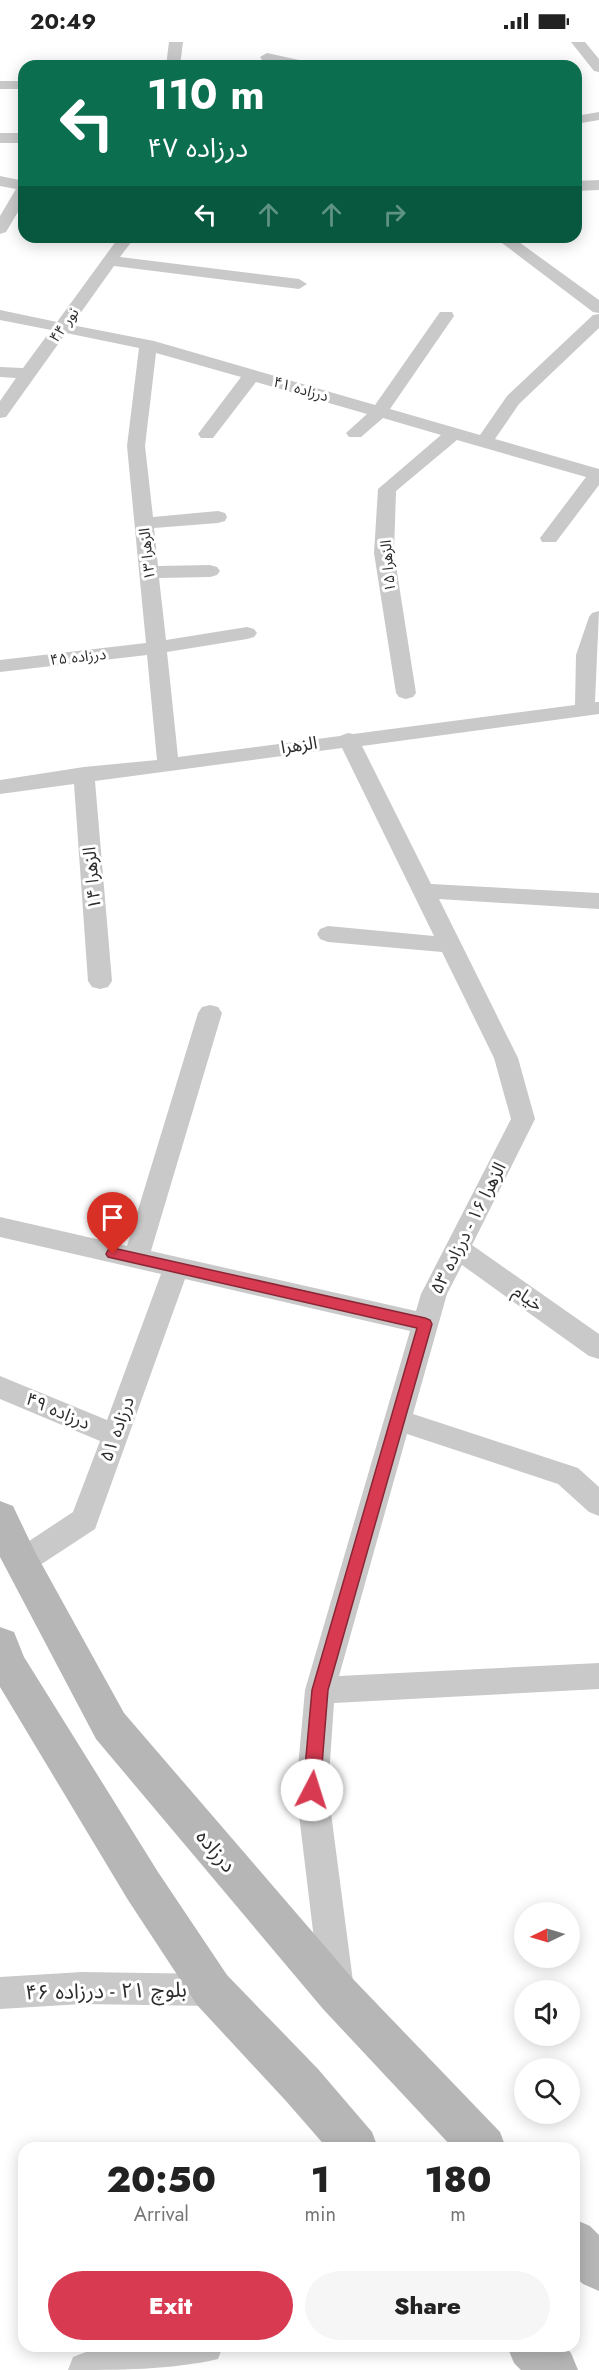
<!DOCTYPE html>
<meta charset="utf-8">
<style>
:root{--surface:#fff;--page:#f6f6f6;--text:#222;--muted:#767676;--accent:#d73a51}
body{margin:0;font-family:Jost,"Noto Sans Arabic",sans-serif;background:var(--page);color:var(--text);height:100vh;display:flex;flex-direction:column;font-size:22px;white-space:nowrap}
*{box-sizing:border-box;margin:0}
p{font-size:20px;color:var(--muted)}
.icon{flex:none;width:33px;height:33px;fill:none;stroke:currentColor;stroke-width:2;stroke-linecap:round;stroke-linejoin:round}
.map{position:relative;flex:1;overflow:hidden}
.drawer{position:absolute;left:18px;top:2100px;width:562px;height:210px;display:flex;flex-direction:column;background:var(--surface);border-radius:18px;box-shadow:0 3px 15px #0003}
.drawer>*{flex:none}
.hud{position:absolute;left:18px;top:18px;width:564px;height:183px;border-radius:18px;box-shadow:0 3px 15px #0003;background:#0b6e4f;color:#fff;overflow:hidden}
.needle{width:39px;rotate:265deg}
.controls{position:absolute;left:514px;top:1860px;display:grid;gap:12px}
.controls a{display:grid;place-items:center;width:66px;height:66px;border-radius:50%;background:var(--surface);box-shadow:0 3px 15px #0003;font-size:30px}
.pin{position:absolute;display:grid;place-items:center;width:51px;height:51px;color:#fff;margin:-62px -26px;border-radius:50% 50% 50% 0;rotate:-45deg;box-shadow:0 0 6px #0007}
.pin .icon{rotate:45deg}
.me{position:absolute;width:66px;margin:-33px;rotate:5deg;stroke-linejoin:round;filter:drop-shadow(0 0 4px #0008)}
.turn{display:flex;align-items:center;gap:21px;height:126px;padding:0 30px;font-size:27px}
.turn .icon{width:78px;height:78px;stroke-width:2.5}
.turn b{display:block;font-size:42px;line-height:51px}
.lanes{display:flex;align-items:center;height:57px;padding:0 30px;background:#0003;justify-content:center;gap:30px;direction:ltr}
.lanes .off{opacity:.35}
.eta{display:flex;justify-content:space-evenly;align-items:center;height:102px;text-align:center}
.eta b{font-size:36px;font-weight:800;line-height:42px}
.cta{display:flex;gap:12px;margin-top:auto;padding:12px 30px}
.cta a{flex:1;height:69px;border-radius:36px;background:var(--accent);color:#fff;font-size:24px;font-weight:800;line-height:69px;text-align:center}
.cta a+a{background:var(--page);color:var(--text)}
.status{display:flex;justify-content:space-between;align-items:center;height:42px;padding:0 30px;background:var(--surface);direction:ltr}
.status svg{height:16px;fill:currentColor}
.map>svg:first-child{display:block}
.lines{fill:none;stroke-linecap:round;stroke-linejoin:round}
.minor{fill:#c9c9c9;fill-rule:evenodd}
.secondary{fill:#b6b6b6;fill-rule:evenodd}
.route{fill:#d73a51;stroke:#8c2635;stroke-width:1.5}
.labels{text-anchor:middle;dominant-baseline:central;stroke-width:6;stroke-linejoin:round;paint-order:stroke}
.far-street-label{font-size:15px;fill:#2c2c2c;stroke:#fff}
.street-label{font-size:18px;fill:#2c2c2c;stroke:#fff}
.near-street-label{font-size:21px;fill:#2c2c2c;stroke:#fff}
</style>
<div class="status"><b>20:49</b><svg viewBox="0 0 49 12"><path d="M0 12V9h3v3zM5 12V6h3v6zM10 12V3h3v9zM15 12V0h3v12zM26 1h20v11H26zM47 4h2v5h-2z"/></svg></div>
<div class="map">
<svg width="599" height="2328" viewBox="0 0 599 2328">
<rect width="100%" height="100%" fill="#fff"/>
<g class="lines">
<path class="minor" d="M169,0H183L180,24H166Z
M571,0H585L599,17V30L594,29Z
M267,11L313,21L315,24H288L262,18L260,15Z
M0,39H24V47H0Z
M599,70V78L576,82V74Z
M0,91H24V101H0Z
M0,134L24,139V160L6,190L0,192V174L16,147L0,144Z
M599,138V148L576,149V139Z
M119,195H135L120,215L299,237L307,242L299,247L114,224L72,283L154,299L375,363L440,270H452L454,274L390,367L480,393L507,354L593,273L599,272V286L519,362L495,397L599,427V443L556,500H542L540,496L586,435L457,398L396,449L394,511L416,651L413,655L406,657L399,655L396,651L374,511L378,447L441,393L383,376L361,395H349L346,391L367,372L256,340L213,396H201L198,392L241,335L156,311L145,404L153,475L218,469L225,471L227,475L225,479L218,481L154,486L158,524L210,523L217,525L220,529L217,533L210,535L159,536L166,598L247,585L254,587L257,591L254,595L247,597L167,610L178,715L340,694L348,691L353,692L575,663L576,613L589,575L592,571L599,569L595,660H599V672L362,704L431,842L599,851V867L439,857L518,1016L535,1077L472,1203L599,1292V1317L589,1314L462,1223L447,1252L413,1372L578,1426L599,1445V1474L589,1470L558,1442L407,1392L339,1634L599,1621V1647L334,1661L328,1748L354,1947L349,1958L337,1963L325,1958L320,1947L296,1748L305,1648L410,1289L185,1237L95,1487L31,1529L21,1532L11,1529L7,1520L11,1511L73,1470L100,1399L0,1357V1334L107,1378L161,1232L0,1195V1175L127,1204L198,971L202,965L210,963L218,965L222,971L151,1209L416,1269L421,1252L511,1077L494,1016L442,910L328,900L320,897L317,892L320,887L328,884L434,894L342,706L95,739L112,939L108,945L100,947L92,945L88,939L74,742L0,752V738L84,725L157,718L147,613L0,630V618L146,601L127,404L139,306L66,291L6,375L0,376V359L16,336L0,335V325L23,326L51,288L0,278V268L57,280Z
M494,195H512L599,258V271L593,270Z
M82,1930L212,1932L224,1936L229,1948L224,1960L212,1964L82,1962L0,1967V1935Z
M114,2304H223L218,2317C172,2328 116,2328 68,2328L73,2315L86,2310Z"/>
<path class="secondary" d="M0,1459L13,1464L35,1510L124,1671L353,1937L500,2090L506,2106H453L323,1967L96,1697L0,1515Z
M0,1585L14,1590L24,1615L158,1830L227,1933L318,2027L372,2090L378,2106H327L286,2059L197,1963L128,1858L0,1645Z
M574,2177L590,2184L599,2193V2249L583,2242L574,2234Z
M507,2304H564L571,2311L578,2328H521L514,2321Z"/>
</g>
<path class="route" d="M113,1206L425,1276L430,1278L432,1282L328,1648L320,1748L317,1754L312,1756L306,1754L303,1748L312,1648L417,1286L108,1215L106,1212L108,1208Z"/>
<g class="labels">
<g class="far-street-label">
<text transform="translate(64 283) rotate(-54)">نور ۴۴</text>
<text transform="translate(301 347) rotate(16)">درزاده ۴۱</text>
<text transform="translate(147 512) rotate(-96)">الزهرا ۱۳</text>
<text transform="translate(388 524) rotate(-95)">الزهرا ۱۵</text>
<text transform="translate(78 615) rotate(-6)">درزاده ۴۵</text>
</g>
<g class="street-label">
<text transform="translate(299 703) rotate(-8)">الزهرا</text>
<text transform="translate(92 836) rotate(-95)">الزهرا ۱۴</text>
<text transform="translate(468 1186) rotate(-63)">الزهرا ۱۶ - درزاده ۵۳</text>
<text transform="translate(528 1256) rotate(35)">خیام</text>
<text transform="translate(58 1369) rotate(23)">درزاده ۴۹</text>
<text transform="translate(117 1387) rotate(-70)">درزاده ۵۱</text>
</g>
<g class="near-street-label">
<text transform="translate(216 1809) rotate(50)">درزاده</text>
<text transform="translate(106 1949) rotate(-1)">بلوچ ۲۱ - درزاده ۴۶</text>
</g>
</g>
</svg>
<div class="controls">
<a><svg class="needle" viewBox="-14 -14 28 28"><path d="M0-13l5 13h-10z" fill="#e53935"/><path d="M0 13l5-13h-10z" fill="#767676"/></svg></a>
<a><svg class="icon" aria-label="sound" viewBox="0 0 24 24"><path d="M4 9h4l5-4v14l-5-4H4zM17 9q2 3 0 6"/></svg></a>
<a><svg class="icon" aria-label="search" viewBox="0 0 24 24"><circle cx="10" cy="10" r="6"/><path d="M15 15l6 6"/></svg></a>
</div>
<div class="pin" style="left:113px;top:1212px;background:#d93025"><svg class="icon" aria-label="arrive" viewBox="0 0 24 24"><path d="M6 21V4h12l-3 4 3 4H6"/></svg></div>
<svg class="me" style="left:312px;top:1748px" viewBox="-20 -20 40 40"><circle r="19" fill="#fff"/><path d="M0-13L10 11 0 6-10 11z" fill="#d73a51"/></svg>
<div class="hud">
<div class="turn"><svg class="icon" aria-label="left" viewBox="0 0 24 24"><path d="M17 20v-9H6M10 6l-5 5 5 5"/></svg><div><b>110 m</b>درزاده ۴۷</div></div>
<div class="lanes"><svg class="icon" aria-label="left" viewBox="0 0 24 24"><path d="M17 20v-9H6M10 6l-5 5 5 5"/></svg><svg class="icon off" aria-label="ahead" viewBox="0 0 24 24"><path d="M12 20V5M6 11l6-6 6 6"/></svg><svg class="icon off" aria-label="ahead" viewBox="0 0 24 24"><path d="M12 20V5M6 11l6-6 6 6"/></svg><svg class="icon off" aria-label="right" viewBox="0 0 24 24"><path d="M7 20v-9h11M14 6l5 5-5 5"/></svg></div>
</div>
<section class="drawer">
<div class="eta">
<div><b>20:50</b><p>Arrival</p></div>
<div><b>1</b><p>min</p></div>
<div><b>180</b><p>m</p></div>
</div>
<div class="cta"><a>Exit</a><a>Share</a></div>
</section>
</div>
